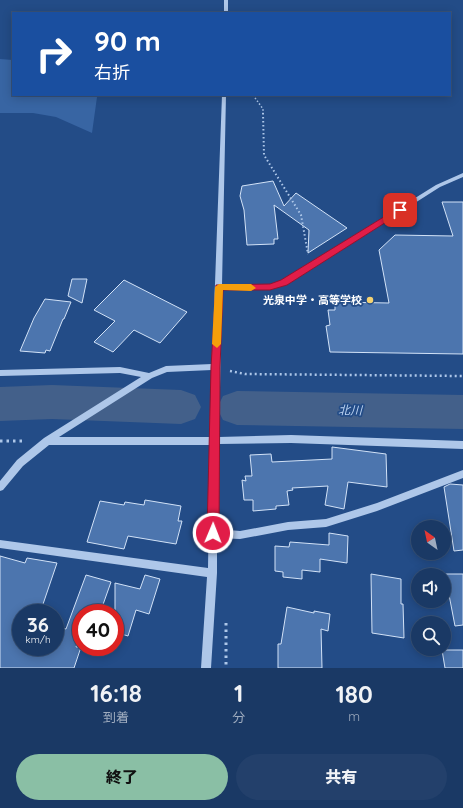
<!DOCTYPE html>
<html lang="ja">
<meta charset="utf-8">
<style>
:root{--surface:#1a3965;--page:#23406b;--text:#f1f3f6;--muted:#9facbf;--line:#385379;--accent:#8abfa5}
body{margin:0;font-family:Quicksand,"Noto Sans JP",sans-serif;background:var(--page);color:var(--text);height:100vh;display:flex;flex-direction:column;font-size:15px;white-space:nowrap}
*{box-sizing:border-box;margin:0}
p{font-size:13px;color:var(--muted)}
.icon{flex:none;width:22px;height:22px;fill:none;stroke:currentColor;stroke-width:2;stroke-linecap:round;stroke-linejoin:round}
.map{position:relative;height:668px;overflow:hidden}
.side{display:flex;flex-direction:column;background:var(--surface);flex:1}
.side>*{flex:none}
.hud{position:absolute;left:12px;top:12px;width:439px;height:84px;border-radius:0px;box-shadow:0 2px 10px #0003,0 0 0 1px var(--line);background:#1a4fa0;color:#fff;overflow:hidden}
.needle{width:26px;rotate:327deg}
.controls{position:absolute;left:411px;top:520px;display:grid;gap:8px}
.controls a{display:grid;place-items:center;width:40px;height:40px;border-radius:50%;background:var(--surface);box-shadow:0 2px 10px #0003,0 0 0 1px var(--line);font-size:20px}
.speed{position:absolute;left:12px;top:604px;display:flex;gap:8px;font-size:20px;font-weight:700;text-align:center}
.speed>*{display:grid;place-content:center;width:52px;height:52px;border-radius:50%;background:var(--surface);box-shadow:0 2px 10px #0003,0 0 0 1px var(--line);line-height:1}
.speed small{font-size:10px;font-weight:400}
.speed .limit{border:6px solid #d22;background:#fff;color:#111}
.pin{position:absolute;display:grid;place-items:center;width:34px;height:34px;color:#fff;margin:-17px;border-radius:8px;box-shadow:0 2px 6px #0006}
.me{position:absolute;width:44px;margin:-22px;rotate:1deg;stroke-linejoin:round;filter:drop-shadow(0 0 3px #0008)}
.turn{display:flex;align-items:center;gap:14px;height:84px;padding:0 16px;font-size:18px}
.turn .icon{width:52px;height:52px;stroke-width:2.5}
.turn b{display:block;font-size:28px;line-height:34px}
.eta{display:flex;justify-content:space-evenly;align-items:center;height:68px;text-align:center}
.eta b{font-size:24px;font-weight:800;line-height:28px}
.cta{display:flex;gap:8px;margin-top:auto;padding:8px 16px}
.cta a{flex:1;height:46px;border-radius:24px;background:var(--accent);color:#111;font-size:16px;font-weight:800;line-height:46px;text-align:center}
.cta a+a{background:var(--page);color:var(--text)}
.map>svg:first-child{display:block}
.green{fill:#3865a3}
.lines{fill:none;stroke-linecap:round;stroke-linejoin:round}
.river{fill:#43608a;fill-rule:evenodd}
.building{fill:#4c75ae;stroke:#d2e2f7}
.path-far3{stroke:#aec7e9;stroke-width:1.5;stroke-dasharray:1.5 2;stroke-linecap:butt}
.path-far2{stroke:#aec7e9;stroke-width:2;stroke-dasharray:1.5 2.5;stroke-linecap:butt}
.path-far1{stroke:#aec7e9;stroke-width:2.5;stroke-dasharray:2 3;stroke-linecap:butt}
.path{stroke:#aec7e9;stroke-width:3;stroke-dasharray:2.5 4;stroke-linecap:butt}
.minor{fill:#aec7e9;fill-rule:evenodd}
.route{fill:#e11d48;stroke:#92132f}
.slow{fill:#f59e0b}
.poi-dot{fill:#f4d271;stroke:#234c87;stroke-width:1.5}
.labels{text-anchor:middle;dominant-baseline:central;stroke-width:3.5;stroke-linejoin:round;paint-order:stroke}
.poi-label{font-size:11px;font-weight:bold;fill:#fff;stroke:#234c87;text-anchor:end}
.water-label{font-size:12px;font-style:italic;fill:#bad1f0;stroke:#234c87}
</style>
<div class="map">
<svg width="463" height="668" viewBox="0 0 463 668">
<rect width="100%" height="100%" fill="#234c87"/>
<path class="green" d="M0,59L13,60V95H92L97,97L92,133L56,117L33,113H0Z"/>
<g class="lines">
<path class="river" d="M52,385L181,390L195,395L201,407L195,419L181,424L52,419L0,421V387Z
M237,391L463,395V429L237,425L223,420L217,408L223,396Z"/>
</g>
<path class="building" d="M273,181L284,206L296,193L347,228L308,253L309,230L274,205L278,239H274V244L247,245L244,210L240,196L242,186Z
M442,202H463V354L330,352L326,326L330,325L328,310H335V302L389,303L379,250L395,235L453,236Z
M72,279H87L82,303L68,296Z
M124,280L187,312L160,343L134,330L113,352L94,342L115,321L94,310Z
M45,299L71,302L64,319H63L50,351L46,350L45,353L20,351L34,318Z
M332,447L386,454L387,487L348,482L344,509L325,505L328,486L292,488L293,490L287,491L289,505L276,506V509L253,511V500H244L242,480L246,481L245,476H252L250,455L271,454L272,462L332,459Z
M450,484L463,485V550L454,551L444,487Z
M145,500L181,506L178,521H182L176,544L128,536L124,549L87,542L100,501L124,505L125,502L144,505Z
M329,533L348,536L347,563L320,559V572L302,570V579L283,577V572L275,571V546L289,547L290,542L329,545Z
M0,556L25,563L27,558L57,563L40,613H21V647H55V626L66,629L86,575L111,582L100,613H81V632L76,647H81L74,668H0Z
M371,574L401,579V604H403L404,638L372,633Z
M445,574H463V625L455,626Z
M145,575L160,579L149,614L136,610L128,636L115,632V583L140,589Z
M287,607L314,613V611L330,614L328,631L321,629L322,668H278V644H281Z
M442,650H463V668H445Z"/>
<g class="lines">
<path class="path-far3" d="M253,95L263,109V114"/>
<path class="path-far2" d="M263,113L264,155L301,215L308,254"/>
<path class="path-far1" d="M230,371L245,374L463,376"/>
<path class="path" d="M0,441H24
M226,623V668"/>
<path class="minor" d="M224,0H228V13H224Z
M222,95H226L222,285H270L282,281L436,185L463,173V177L440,187L286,285L270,289H222L219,437L291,435L463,441V449L291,443L218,444L217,529L240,531L288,522L326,519L377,503L463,470V478L377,511L326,527L288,530L240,539L217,538V573L211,668H201L207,577L0,548V540L208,568L210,445H49L23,466L3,490L0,491V481L17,460L44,438L141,377L120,373L0,376V370L120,367L149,373L166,366L212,364ZM212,370L211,437H59L152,378L167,372Z"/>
</g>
<path class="route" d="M400,207L403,210L402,212L287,285L270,290H223L220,367L219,533L217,537L213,539L209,537L207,533L211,367L216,285L270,284L281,280Z"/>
<path class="slow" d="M219,284H251L256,288L251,291L223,290L221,344L217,348L212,344L215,287Z"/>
<circle class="poi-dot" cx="370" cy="300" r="4"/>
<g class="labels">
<g class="poi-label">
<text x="362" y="300">光泉中学・高等学校</text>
</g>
<g class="water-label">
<text transform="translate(350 410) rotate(1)">北川</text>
</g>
</g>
</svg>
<div class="controls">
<a><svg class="needle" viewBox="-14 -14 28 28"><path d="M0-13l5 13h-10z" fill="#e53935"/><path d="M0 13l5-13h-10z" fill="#9facbf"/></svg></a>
<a><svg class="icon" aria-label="sound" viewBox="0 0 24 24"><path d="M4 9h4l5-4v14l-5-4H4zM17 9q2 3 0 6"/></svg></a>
<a><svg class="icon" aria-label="search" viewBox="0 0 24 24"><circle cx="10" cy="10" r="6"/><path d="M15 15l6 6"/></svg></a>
</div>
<div class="speed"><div>36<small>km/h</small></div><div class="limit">40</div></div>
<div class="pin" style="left:400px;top:210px;background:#d93025"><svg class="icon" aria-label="arrive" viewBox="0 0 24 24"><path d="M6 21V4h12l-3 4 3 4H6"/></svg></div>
<svg class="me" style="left:213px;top:533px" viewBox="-20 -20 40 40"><circle r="17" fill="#e11d48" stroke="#fff" stroke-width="3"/><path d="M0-11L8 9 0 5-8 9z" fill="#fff"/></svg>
<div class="hud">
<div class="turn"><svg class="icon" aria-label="right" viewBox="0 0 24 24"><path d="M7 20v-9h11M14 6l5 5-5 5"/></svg><div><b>90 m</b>右折</div></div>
</div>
</div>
<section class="side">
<div class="eta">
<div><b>16:18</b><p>到着</p></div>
<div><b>1</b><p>分</p></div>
<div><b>180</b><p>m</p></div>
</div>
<div class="cta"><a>終了</a><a>共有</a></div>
</section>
